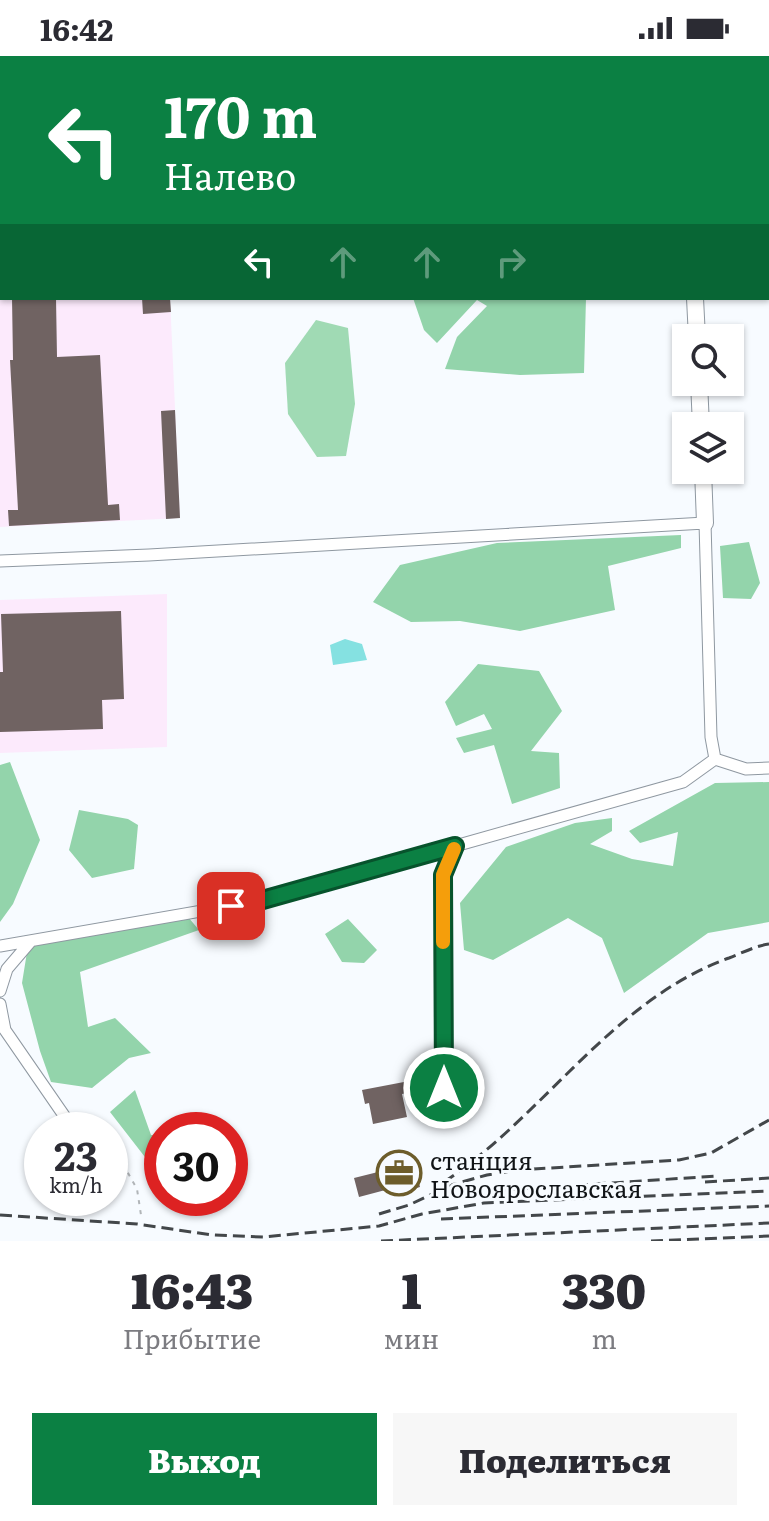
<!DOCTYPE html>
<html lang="ru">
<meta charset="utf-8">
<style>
:root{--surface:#fff;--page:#f7f7f7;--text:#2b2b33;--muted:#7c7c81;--accent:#0b8043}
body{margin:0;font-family:Literata,serif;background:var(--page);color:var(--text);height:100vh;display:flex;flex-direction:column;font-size:30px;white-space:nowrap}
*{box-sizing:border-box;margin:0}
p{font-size:26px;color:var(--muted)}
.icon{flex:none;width:44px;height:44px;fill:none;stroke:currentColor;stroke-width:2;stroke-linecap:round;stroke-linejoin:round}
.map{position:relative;height:1185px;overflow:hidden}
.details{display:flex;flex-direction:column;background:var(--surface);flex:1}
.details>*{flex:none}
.top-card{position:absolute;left:0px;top:0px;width:770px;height:244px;box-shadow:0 2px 6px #0004;background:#0b8043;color:#fff;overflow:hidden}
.tools{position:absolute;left:672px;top:268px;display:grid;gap:16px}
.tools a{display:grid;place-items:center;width:72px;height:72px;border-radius:0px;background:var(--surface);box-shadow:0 2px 6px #0004;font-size:40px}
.speed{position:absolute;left:24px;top:1056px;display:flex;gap:16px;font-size:40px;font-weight:700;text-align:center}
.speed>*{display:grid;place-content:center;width:104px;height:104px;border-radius:50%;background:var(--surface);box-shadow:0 2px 6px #0004;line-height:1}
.speed small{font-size:20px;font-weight:400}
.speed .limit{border:12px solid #d22;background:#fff;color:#111}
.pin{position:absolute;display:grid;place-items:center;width:68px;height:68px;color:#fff;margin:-34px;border-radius:16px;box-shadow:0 4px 12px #0006}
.me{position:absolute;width:88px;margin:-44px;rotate:0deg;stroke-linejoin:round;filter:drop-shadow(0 0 6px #0008)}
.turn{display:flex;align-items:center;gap:28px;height:168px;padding:0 32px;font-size:36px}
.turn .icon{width:104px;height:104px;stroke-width:2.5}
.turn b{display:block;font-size:56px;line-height:68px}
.lanes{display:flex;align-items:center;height:76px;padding:0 32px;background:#0003;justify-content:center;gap:40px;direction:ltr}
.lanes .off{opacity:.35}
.eta{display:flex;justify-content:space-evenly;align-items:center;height:136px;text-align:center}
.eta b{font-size:48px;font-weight:800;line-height:56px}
.primary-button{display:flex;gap:16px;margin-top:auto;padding:16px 32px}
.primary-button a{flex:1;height:92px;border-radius:0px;background:var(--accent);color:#fff;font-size:32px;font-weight:800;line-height:92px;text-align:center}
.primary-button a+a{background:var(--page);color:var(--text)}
.status{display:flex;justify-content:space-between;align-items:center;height:56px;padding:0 40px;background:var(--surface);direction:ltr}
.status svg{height:22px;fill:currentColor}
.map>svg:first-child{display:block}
.industrial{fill:#fceafc}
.green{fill:#a0dab4}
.forest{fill:#93d4ab}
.water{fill:#85e1e1}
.building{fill:#706362}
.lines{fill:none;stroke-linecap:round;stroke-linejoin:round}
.lane-casing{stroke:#8f98a1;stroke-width:8}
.street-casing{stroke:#8f98a1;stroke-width:13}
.secondary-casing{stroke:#8f98a1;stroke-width:18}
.path{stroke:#b1b5b8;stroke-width:2;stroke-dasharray:4 6;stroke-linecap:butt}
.lane{stroke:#fff;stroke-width:6}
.street{stroke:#fff;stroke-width:11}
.secondary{stroke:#fff;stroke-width:16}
.rail{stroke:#43474a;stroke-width:3;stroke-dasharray:12 6;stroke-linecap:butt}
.route-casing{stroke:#07532c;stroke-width:20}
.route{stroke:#0b8043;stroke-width:14}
.slow{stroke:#f59e0b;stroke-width:14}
.labels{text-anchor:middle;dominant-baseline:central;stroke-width:6;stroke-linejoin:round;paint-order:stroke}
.poi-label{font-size:24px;fill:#111417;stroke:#f7fbff;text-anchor:start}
</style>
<div class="status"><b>16:42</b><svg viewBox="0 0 49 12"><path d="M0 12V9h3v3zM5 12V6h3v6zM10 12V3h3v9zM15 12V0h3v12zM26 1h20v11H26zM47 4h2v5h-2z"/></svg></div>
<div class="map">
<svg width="769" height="1185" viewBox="0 0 769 1185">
<rect width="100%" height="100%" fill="#f7fbff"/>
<path class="industrial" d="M0,207H2V242H170L180,462L0,471Z
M167,538V691L0,697V544Z"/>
<path class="green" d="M316,264L348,272L355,348L346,400L317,401L288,358L285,307Z"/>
<path class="forest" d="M413,242H586L584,317L520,319L445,313L457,281L487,250L477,244L437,287L424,274Z
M681,479V492L608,510L615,554L520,575L460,565L411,566L373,546L400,509L497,487Z
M749,486L760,527L751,543L723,542L720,490Z
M478,608L539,615L562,655L531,695L559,697L560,732L512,748L494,689L464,697L456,682L492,673L484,658L456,670L445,646Z
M10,706L40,784L13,848L0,866V709Z
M769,726V866L708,877L624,937L602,882L568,862L493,904L464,894L460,847L506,791L575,767L612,762V775L590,788L632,803L673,810L678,776L640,787L629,775L715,727Z
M79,754L128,763L138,769L134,813L92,822L69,794Z
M183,855L199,874L80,916L88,971L115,962L151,997L129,1002L92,1032L51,1026L40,995L22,927L28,890Z
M348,863L377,894L364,907L342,906L325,878Z
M135,1034L151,1079L162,1080V1123L110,1056Z"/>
<path class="water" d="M345,583L362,588L367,604L333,609L330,589Z"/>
<path class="building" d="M12,242H56L57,301L100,299L108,449L119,448L120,464L9,470L8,454H18L10,304H13Z
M142,242H170L171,256L143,258Z
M175,354L180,462L166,463L161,355Z
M121,555L124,643L102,644L103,673L0,676V616H3L1,558Z
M404,1026L407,1037L402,1038L407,1061L373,1068L369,1047L365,1048L362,1034Z
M414,1107L420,1131L410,1134L408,1128L359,1141L354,1122Z"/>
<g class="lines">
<g class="lane-casing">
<path id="lane" d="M457,0L458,2
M358,2V0"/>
</g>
<g class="street-casing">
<path id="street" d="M0,199H2
M0,505L149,499L705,467L711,681L715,703L746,713L769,712
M0,890L259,845L455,790
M0,935L7,913L31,885
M0,948L5,974L74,1074
M444,1062L443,819L455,790L683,726L715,703
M91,1074L96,1072
M110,1097L111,1096
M110,1107L116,1103"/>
</g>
<g class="secondary-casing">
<path id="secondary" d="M683,0V2
M695,242L697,282
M699,326L701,370
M703,414L705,467"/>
</g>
<path class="path" d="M123,1108L137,1133L141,1159"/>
<use href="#lane" class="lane"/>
<use href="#street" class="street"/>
<use href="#secondary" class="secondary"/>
<path class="rail" d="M444,1126C545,1059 612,944 729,902C742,897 755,890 769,888
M705,1126L769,1122
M504,1134L717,1120
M379,1158L409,1149L451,1129L487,1119L518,1114L679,1104L711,1097L769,1064
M0,1159L137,1168L212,1179L263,1181L379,1170L422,1158L484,1147L769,1135
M441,1163L769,1150
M381,1185L769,1167
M651,1185L769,1180"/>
</g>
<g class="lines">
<g class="route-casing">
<path id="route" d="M231,850L259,845L455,790L443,819L444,1032"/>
</g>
<use href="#route" class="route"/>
<path class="slow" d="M443,886V819L454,793"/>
</g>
<defs>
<g id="office-ring" transform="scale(2.3)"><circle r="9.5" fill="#f7fbff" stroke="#6d5d2b" stroke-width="1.5"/><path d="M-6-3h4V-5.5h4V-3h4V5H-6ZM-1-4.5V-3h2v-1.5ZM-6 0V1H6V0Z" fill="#6d5d2b"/></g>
</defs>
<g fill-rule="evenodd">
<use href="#office-ring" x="399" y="1117"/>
</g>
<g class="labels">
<g class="poi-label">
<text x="430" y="1103">станция<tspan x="430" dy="28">Новоярославская</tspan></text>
</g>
</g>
</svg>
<div class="tools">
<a><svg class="icon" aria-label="search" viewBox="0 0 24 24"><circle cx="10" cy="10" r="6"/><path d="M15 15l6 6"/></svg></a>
<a><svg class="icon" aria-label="layers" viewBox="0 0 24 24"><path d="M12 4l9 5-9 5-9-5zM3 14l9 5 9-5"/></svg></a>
</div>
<div class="speed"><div>23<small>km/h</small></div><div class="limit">30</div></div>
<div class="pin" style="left:231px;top:850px;background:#d93025"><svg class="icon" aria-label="arrive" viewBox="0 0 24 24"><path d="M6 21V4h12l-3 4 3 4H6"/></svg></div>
<svg class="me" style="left:444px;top:1032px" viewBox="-20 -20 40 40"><circle r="17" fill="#0b8043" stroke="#fff" stroke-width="3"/><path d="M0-11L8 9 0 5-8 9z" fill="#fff"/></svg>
<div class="top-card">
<div class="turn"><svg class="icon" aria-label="left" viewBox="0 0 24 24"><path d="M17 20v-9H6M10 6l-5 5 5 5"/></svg><div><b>170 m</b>Налево</div></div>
<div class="lanes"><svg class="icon" aria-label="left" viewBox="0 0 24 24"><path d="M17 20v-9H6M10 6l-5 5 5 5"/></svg><svg class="icon off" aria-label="ahead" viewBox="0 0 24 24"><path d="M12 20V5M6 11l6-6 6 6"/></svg><svg class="icon off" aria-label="ahead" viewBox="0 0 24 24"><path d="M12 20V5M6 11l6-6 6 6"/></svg><svg class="icon off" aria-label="right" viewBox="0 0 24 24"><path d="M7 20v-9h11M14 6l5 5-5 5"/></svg></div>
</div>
</div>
<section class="details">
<div class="eta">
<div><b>16:43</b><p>Прибытие</p></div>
<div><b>1</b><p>мин</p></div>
<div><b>330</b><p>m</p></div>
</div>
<div class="primary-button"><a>Выход</a><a>Поделиться</a></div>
</section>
